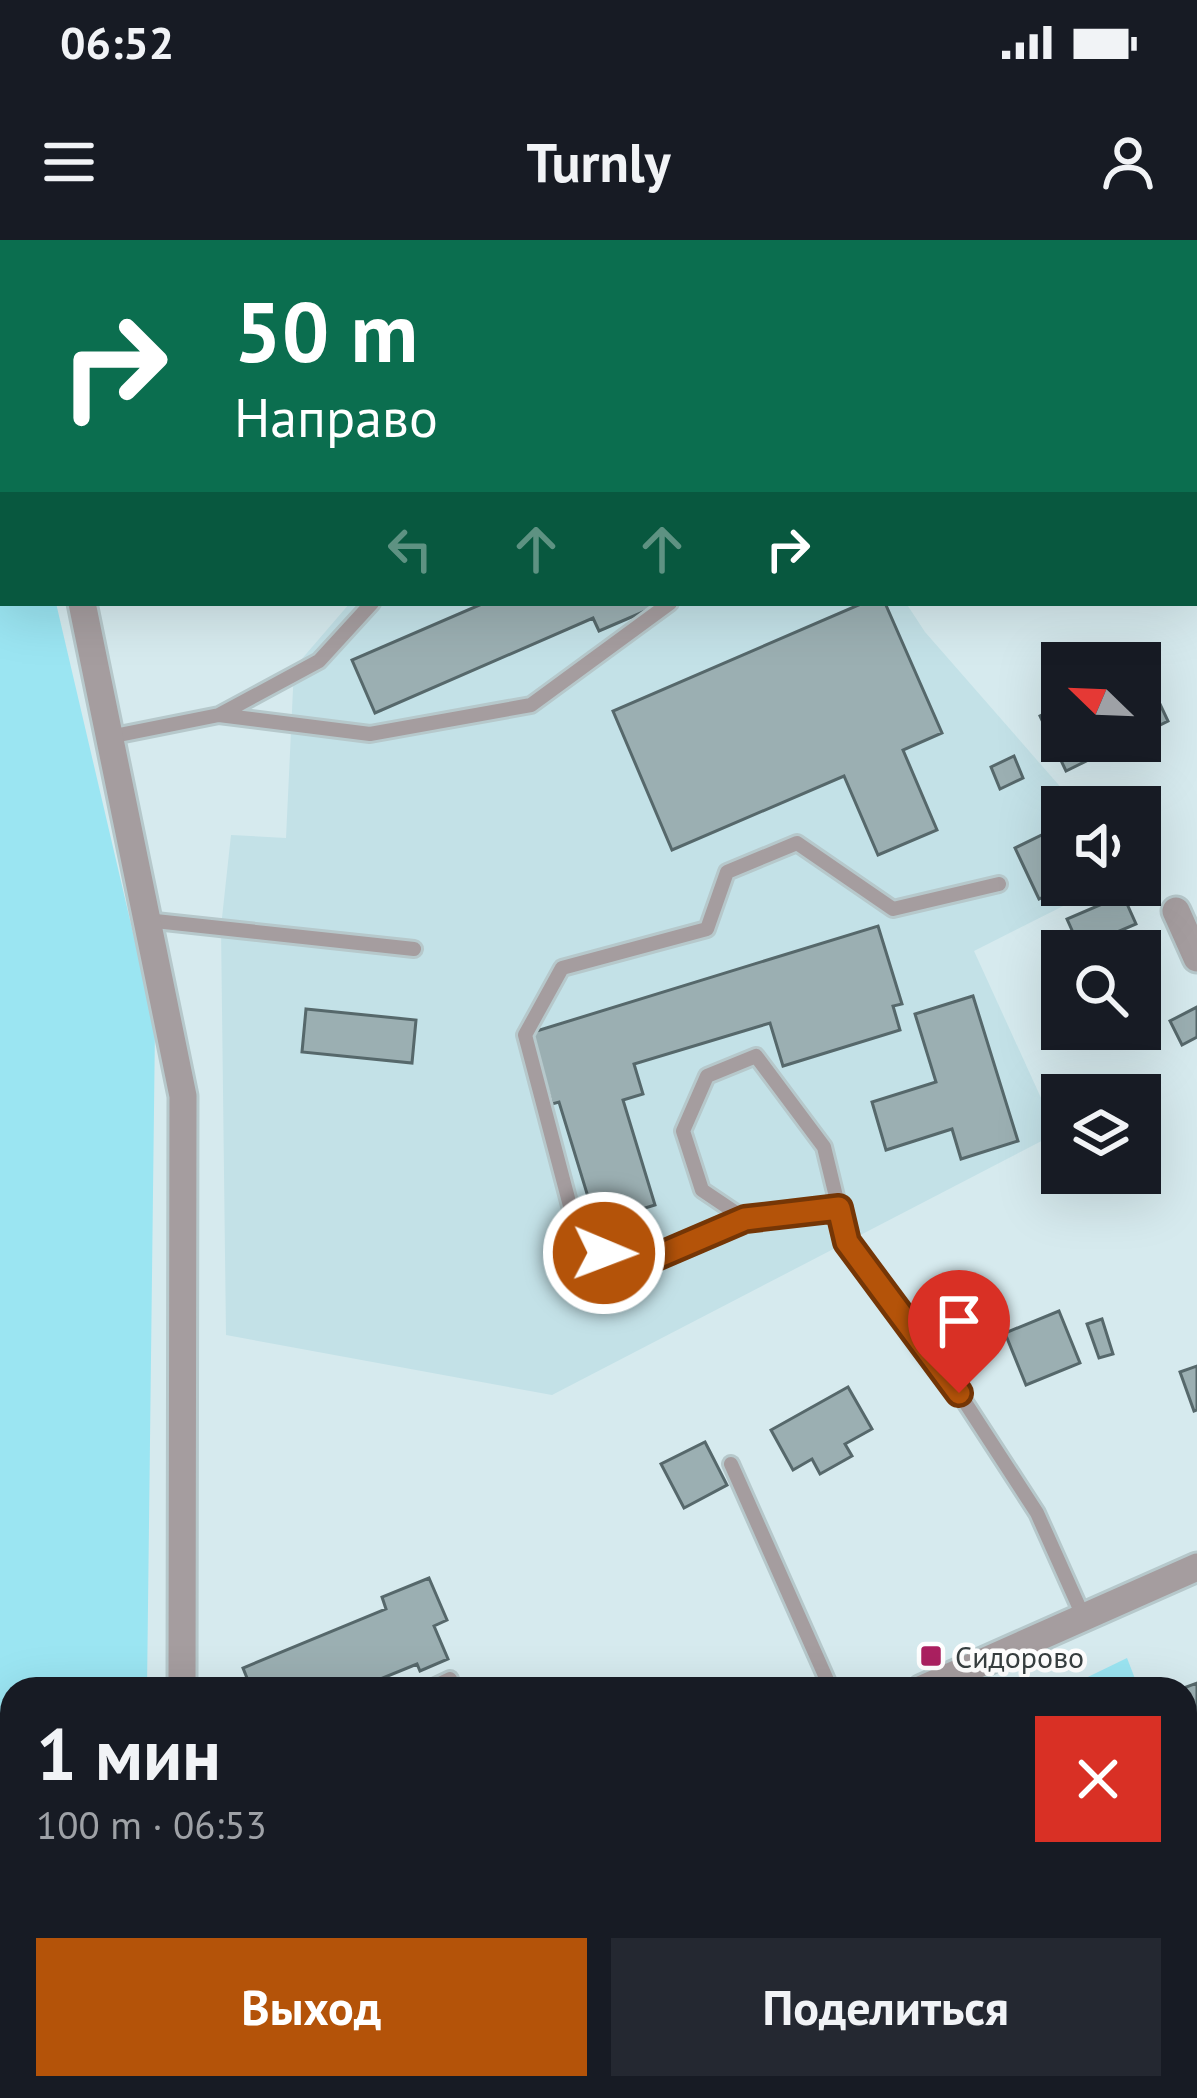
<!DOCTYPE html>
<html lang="ru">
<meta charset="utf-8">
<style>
:root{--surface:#171b24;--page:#242831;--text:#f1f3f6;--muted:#9ea1a6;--accent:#b45309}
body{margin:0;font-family:"PT Sans",sans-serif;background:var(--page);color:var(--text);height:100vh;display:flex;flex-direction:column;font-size:45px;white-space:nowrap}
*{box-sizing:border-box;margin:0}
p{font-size:39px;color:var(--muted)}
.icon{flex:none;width:66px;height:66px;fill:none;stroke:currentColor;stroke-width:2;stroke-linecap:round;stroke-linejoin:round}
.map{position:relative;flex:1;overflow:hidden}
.drawer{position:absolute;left:0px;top:1437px;width:1197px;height:423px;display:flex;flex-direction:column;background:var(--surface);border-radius:36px 36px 0 0;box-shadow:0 12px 48px #0002}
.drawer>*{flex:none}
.hud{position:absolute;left:0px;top:0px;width:1197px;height:366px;box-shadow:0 12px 48px #0002;background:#0b6e4f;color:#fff;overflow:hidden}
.needle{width:78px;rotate:293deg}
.tools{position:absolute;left:1041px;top:402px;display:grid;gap:24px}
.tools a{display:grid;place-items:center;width:120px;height:120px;border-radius:0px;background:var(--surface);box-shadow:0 12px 48px #0002;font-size:60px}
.pin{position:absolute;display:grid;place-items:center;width:102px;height:102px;color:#fff;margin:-123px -51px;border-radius:50% 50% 50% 0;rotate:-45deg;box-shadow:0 0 12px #0007}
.pin .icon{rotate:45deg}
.me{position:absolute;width:132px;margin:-66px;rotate:91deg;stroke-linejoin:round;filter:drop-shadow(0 0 9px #0008)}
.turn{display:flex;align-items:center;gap:42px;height:252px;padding:0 36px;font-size:54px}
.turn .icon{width:156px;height:156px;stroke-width:2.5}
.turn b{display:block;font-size:84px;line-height:102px}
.lanes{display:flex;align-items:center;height:114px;padding:0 36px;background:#0003;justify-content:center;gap:60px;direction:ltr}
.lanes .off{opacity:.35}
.round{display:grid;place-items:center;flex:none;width:126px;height:126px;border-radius:0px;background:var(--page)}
.head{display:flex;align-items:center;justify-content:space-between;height:204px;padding:0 36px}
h1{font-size:72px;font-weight:600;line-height:90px}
.cta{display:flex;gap:24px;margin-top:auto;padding:24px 36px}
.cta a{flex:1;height:138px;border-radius:0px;background:var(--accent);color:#fff;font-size:48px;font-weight:600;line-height:138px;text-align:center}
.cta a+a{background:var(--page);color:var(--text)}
.status{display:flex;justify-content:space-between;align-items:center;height:84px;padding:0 60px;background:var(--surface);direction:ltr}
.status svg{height:33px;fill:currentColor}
header{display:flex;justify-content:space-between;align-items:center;height:156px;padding:0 36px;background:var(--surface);font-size:54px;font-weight:600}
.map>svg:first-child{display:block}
.built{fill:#c3e1e7}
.green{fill:#9be5f2}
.building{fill:#9bafb2;stroke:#56686b;stroke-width:3}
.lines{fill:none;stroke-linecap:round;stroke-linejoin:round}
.lane-casing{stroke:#b6c8cb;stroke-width:20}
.street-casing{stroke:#b6c8cb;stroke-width:33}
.primary-casing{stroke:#b6c8cb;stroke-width:36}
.path{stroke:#94a3a6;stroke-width:6;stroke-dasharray:9 6;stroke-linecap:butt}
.lane{stroke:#a59d9f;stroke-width:14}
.street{stroke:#a59d9f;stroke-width:27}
.primary{stroke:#6f6165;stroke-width:30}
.route-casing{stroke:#753606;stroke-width:30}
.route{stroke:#b45309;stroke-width:21}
.poi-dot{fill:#ab2060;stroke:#fff;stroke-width:4.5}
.labels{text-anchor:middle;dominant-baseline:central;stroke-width:9;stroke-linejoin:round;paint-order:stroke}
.poi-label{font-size:30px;fill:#373f40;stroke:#fff;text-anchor:start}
</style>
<div class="status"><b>06:52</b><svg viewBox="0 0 49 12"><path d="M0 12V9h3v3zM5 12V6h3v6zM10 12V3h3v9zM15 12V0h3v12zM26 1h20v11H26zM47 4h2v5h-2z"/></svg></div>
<header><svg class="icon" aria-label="menu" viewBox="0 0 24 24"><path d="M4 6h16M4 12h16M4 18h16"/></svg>Turnly<svg class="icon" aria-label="person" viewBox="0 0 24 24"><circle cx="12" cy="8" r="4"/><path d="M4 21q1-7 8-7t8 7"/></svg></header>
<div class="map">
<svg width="1197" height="1858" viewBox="0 0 1197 1858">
<rect width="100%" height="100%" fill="#d6eaee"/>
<path class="built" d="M350,363H906L925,392L1078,567H1062V645H1105L974,711L1057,893L552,1155L226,1095L221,687L231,595L286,598L294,428Z"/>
<path class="green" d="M975,0H1197V131L1194,3Z
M0,282L3,363H56L155,787L147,1449H12V1691L0,1694Z
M1127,1418L1139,1449H1063Z
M1185,1563L1197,1594V1858H875L872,1848H1185Z"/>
<path class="building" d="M484,363H664L599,391L593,378L375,473L352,420Z
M863,363H885L942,493L903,510L937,590L878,615L844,536L672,610L613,471Z
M1142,426L1168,481L1140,495V427Z
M1062,465V501H1127L1066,531L1040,476Z
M1014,516L1023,538L1000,549L991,527Z
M1056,588L1062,602V645H1069L1039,659L1015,608Z
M1123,655L1136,684L1080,708L1067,679Z
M878,686L902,764L893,766L900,790L783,826L770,783L634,824L643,854L623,860L655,965L596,983L559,862L552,864L530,793Z
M973,756L1018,901L961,919L952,889L886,910L872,862L936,842L915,774Z
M1197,767V797L1182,805L1170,781Z
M306,769L416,780L412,823L302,812Z
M1059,1071L1080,1123L1026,1145L1005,1093Z
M1102,1079L1113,1114L1099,1118L1087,1084Z
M1197,1126V1170L1194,1171L1180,1132Z
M848,1147L872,1189L845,1204L852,1216L820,1234L812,1219L793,1230L771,1190Z
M705,1202L727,1245L684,1268L661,1224Z
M429,1338L447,1380L434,1386L448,1419L420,1431L417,1424L356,1449H236L249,1443L243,1428L386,1369L382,1357Z
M1197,1443V1499L1188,1502L1185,1449H1181Z"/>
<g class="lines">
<g class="lane-casing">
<path id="lane" d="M219,475L370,494L531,465L670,363
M109,497L219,475L319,421L372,363
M146,680L414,709
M839,969L745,979L702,950L683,891L707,836L756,816L824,907L847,1002L959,1153L1037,1273L1084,1378
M745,979L654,1018L605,1013L574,981L525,795L562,728L707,689L727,632L797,603L893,669L999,644
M731,1224L831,1449
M429,1449L450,1439
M0,1734L12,1732
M750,1858L751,1848"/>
</g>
<g class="street-casing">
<path id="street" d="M7,0L8,3
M82,363L183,856L182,1449
M1176,671L1197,718
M922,1449L1197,1327"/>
</g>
<g class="primary-casing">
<path id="primary" d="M0,1851L60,1858"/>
</g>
<path class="path" d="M132,3L136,0
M0,158L3,157"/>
<use href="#lane" class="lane"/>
<use href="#street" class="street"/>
<use href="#primary" class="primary"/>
</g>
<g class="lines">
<g class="route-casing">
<path id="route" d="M604,1013L654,1018L745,979L839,968L847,1002L959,1153"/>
</g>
<use href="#route" class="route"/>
</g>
<rect class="poi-dot" x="919" y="1404" width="24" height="24" rx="6"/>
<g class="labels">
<g class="poi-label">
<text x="955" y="1416">Сидорово</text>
</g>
</g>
</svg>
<div class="tools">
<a><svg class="needle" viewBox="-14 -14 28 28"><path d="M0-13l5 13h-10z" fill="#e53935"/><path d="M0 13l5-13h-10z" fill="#9ea1a6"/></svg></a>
<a><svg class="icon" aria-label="sound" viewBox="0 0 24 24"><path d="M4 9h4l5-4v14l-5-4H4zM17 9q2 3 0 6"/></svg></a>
<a><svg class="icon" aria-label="search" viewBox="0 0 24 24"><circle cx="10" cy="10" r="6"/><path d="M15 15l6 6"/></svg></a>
<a><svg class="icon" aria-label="layers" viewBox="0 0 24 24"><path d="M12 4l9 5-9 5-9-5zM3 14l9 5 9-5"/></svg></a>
</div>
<div class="pin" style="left:959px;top:1153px;background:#d93025"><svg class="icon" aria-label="arrive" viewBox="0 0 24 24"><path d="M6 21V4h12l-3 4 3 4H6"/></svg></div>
<svg class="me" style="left:604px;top:1013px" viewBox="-20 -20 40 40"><circle r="17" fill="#b45309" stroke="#fff" stroke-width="3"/><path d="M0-11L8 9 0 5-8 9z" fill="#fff"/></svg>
<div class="hud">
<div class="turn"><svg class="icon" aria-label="right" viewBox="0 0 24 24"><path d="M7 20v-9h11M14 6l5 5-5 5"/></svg><div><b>50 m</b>Направо</div></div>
<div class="lanes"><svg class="icon off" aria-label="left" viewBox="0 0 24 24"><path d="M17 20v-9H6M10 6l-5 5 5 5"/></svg><svg class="icon off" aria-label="ahead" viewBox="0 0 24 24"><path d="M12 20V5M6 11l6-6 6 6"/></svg><svg class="icon off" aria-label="ahead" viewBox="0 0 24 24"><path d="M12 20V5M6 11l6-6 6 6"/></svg><svg class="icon" aria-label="right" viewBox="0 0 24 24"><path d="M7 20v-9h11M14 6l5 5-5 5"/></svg></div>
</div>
<section class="drawer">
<div class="head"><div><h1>1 мин</h1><p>100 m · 06:53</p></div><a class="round" style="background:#d93025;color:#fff"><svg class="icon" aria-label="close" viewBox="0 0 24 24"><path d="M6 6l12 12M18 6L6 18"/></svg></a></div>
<div class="cta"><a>Выход</a><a>Поделиться</a></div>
</section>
</div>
